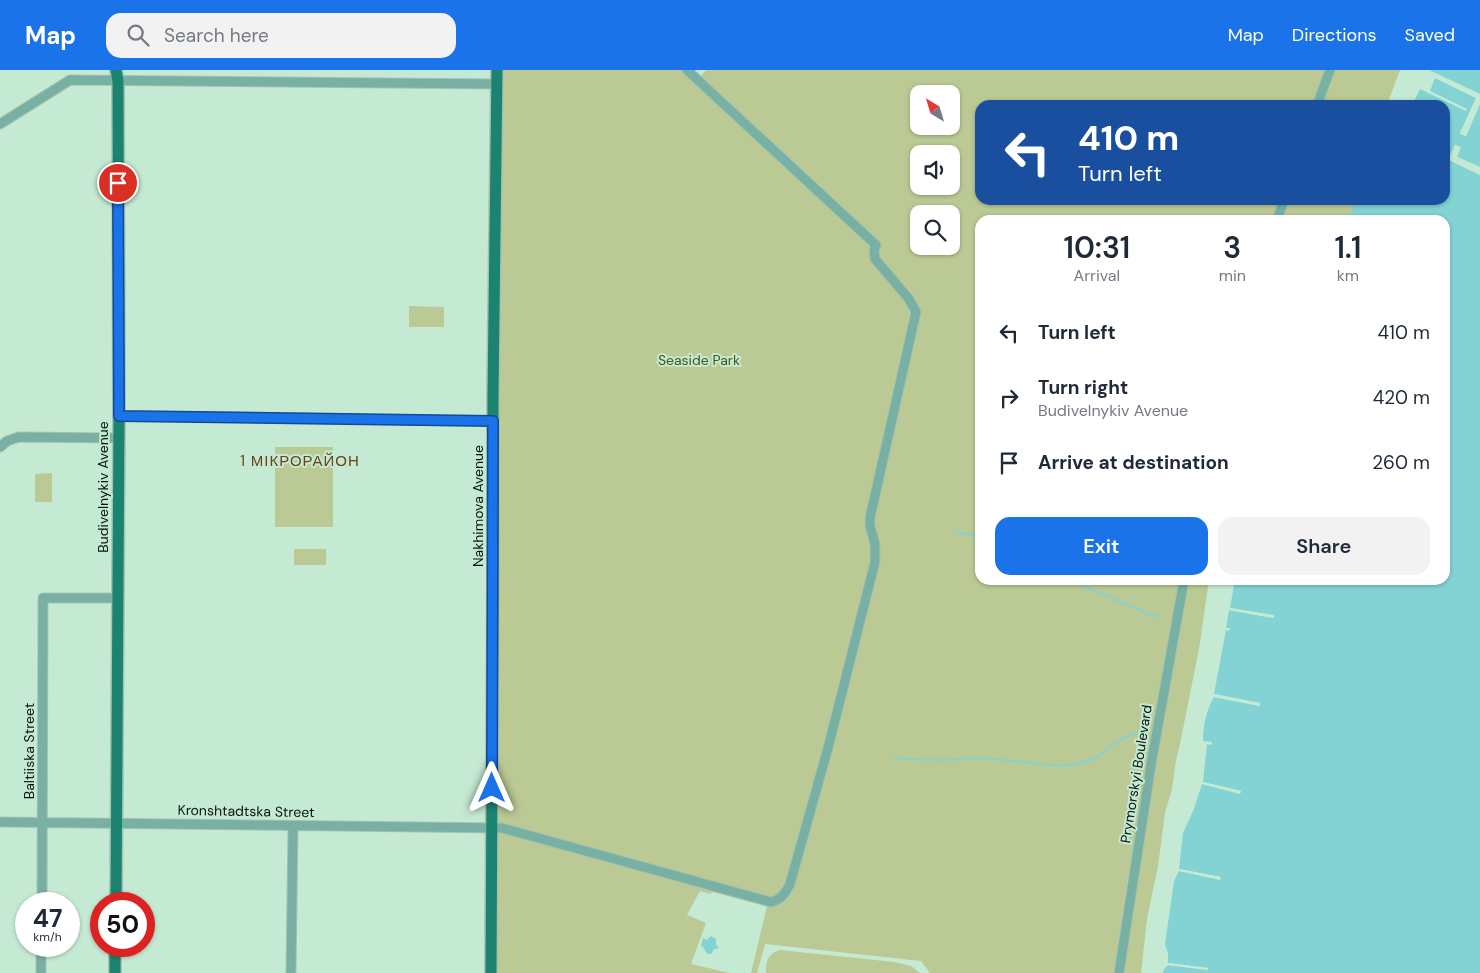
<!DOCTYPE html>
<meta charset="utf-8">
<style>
:root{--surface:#fff;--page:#f2f2f3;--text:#1f2937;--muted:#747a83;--accent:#1a73e8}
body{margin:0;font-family:"DM Sans",sans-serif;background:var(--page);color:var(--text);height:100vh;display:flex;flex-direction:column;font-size:19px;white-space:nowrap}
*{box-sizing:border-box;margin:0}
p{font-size:16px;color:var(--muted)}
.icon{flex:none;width:28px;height:28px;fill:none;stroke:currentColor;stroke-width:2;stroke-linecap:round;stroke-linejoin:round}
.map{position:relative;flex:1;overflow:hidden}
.sheet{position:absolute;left:975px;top:145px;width:475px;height:370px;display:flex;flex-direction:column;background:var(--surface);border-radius:15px;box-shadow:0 1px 4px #0004}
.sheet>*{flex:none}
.top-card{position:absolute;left:975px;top:30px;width:475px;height:105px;border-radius:15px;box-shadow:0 1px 4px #0004;background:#1a4fa0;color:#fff;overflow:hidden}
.needle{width:32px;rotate:322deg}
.controls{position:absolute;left:910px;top:15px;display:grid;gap:10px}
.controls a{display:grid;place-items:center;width:50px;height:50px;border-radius:10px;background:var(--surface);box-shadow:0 1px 4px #0004;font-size:25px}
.speed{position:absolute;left:15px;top:822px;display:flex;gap:10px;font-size:25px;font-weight:700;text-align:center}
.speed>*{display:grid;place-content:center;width:65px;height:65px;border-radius:50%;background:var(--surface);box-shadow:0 1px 4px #0004;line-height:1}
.speed small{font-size:12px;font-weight:400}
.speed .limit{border:8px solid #d22;background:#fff;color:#111}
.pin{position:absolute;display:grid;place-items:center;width:42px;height:42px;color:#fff;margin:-21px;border:2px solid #fff;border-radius:50%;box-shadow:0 1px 5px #0007}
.me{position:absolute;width:55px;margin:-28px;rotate:0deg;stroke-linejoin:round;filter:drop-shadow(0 0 4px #0008)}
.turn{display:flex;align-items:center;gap:18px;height:105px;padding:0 20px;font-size:22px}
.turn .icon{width:65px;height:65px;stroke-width:2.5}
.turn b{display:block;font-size:35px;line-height:42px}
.eta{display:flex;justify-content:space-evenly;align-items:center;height:85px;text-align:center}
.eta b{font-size:30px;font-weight:600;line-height:35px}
.action{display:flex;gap:10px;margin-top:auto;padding:10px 20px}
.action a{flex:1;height:58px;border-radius:15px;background:var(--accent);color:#fff;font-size:20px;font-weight:600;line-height:58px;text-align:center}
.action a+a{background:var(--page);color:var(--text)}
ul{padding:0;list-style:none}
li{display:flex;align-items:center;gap:15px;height:65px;padding:0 20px}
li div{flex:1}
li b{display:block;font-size:19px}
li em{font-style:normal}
header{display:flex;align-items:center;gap:30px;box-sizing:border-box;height:70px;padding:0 25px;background:var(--accent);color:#fff}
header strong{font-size:24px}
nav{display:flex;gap:28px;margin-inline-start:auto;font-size:18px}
.search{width:350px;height:45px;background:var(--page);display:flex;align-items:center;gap:12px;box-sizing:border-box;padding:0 18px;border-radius:15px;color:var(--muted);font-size:19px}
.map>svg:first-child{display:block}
.green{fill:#bbc994;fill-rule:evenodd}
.water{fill:#83d3d4}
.pier{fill:#c5ead3}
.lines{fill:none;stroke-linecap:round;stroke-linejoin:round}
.stream{stroke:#83d3d4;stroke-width:2}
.minor-casing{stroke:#a3c3af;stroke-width:11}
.major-casing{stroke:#a3c3af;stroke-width:14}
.minor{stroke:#78b1a3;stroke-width:9}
.major{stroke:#1c8371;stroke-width:11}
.route-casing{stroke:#114b97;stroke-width:12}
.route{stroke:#1a73e8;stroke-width:9}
.labels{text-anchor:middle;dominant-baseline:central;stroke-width:4;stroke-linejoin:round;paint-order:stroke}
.park-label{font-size:14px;fill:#485516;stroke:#c5ead3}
.street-label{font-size:14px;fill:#07140c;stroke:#c5ead3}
.neighbourhood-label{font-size:15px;letter-spacing:1px;fill:#6b4117;stroke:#c5ead3}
</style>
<header>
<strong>Map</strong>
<div class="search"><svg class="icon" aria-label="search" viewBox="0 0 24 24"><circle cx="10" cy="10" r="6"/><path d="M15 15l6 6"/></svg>Search here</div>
<nav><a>Map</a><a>Directions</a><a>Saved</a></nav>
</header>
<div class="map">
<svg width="1480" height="903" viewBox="0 0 1480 903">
<rect width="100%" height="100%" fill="#c5ead3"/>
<path class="green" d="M499,0H686L874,173L875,168L701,6L706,0H1325L1313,35H980V130H1280L1273,150H980V510H1181L1127,814L1115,903H930L921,891L765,874L757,903H751L767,836L713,822L710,824L700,821L687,845L706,853L691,894L730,903H490ZM919,24H951V56H919ZM919,84H951V116H919ZM919,144H951V176H919Z
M1333,0H1400L1387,35H1321Z
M1288,130H1355L1349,150H1281Z
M409,236L444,237V257H409Z
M275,377H333V457H275Z
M52,403V432H35V404Z
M294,479H326V495H294Z
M1188,510H1209L1199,579L1180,674L1176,690L1172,719L1165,743L1158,796L1147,849L1141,903H1123L1135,814Z
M780,880L894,892L911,896L920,903H766C765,891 769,883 780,880Z"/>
<path class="water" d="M1429,0H1480V24Z
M1435,8L1476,28L1460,63L1466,66L1480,34V97L1457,87L1460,77L1455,75L1451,84L1445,81V35H1412L1420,18L1466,40V39L1429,21Z
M1445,88L1480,105V903H1163L1164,899L1168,895L1207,900L1208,898L1168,893V883L1165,874L1174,811L1179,801L1220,809V807L1179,799L1183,763L1194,739L1202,714L1240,723L1241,721L1203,712L1207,674L1211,675L1212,672L1203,671C1203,656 1206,641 1214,627L1260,636V633L1214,624L1226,560L1229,561L1230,558H1226L1229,540L1274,548V546L1230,538L1235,510H1445V150H1349L1355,130H1445Z
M711,866L716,869V874L719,878L714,879L711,884H708L705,881L704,878L701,876L703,868L707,870Z"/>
<path class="pier" d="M1427,0L1480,24L1464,62L1478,33L1480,32L1466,66L1460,64L1476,28L1435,8L1430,21L1467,39L1466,41L1420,19L1412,35H1410L1418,17L1420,16L1427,19L1433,7L1435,6Z
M1455,75L1461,77L1457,87L1480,97V100L1455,89L1454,86L1458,79L1452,86L1445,84V81L1451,84Z
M1445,85L1480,102V105L1445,88Z
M1230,538L1274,545V548L1229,540Z
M1214,624L1260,633V636L1214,627Z
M1203,712L1241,721L1240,724L1202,714Z
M1179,799L1221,807L1220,810L1179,801Z
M1168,893L1208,898V900L1168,895Z"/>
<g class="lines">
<path class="stream" d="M956,461L980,468
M1069,510L1147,543L1160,547
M894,688C910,689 927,690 944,690C955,690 967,688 978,688C1011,688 1051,700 1082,693C1104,688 1116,667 1139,662"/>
<g class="minor-casing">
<path id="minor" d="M1317,35L1330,0
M0,54L70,10L497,14
M1277,150L1284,130
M119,346L493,351
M0,377L7,371L19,367L119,368
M0,752L502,758L771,832C781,830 786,823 790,814L828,678L875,492V474L870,456V448L916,242L909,229L875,189L874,181L876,175L687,0
M42,834L43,528H118
M41,903V876
M291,903L293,756
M1119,903L1151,695L1184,510"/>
</g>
<g class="major-casing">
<path id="major" d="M116,834L119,352L118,11L116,0
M115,903V876
M491,903L493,510V326L497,0"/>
</g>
<use href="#minor" class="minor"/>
<use href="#major" class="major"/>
</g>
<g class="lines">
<g class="route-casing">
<path id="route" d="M118,113L119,346L493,351L492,718"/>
</g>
<use href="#route" class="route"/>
</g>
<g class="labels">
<g class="park-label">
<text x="699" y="290">Seaside Park</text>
</g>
<g class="street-label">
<text transform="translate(103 417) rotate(-90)">Budivelnykiv Avenue</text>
<text transform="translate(478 436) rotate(-90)">Nakhimova Avenue</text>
<text transform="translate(29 681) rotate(-90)">Baltiiska Street</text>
<text transform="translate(1136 704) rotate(-81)">Prymorskyi Boulevard</text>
<text transform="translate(246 741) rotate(1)">Kronshtadtska Street</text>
</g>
<g class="neighbourhood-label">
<text x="300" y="391">1 МІКРОРАЙОН</text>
</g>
</g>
</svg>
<div class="controls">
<a><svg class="needle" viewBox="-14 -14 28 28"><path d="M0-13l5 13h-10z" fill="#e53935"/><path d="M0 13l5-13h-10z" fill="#747a83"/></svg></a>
<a><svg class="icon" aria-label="sound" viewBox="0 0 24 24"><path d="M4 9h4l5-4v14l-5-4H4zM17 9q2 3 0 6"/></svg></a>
<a><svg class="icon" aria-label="search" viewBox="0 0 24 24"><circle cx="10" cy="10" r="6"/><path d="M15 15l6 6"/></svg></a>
</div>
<div class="speed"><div>47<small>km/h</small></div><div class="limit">50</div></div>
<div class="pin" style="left:118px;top:113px;background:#d93025"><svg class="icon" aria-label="arrive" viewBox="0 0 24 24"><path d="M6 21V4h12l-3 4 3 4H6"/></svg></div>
<svg class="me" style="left:492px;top:718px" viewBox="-20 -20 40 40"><path d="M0-17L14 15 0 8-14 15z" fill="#1a73e8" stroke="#fff" stroke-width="4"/></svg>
<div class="top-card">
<div class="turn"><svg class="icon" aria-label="left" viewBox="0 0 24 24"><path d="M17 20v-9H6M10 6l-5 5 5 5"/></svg><div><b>410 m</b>Turn left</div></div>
</div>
<section class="sheet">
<div class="eta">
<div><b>10:31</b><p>Arrival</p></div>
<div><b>3</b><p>min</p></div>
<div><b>1.1</b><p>km</p></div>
</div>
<ul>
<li><svg class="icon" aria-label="left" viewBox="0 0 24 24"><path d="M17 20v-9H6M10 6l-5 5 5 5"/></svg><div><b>Turn left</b></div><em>410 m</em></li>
<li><svg class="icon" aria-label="right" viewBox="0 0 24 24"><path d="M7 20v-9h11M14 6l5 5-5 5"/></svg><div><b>Turn right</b><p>Budivelnykiv Avenue</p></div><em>420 m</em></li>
<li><svg class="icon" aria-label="arrive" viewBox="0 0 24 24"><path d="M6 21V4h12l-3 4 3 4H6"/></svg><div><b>Arrive at destination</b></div><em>260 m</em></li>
</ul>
<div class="action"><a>Exit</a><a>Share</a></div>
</section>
</div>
